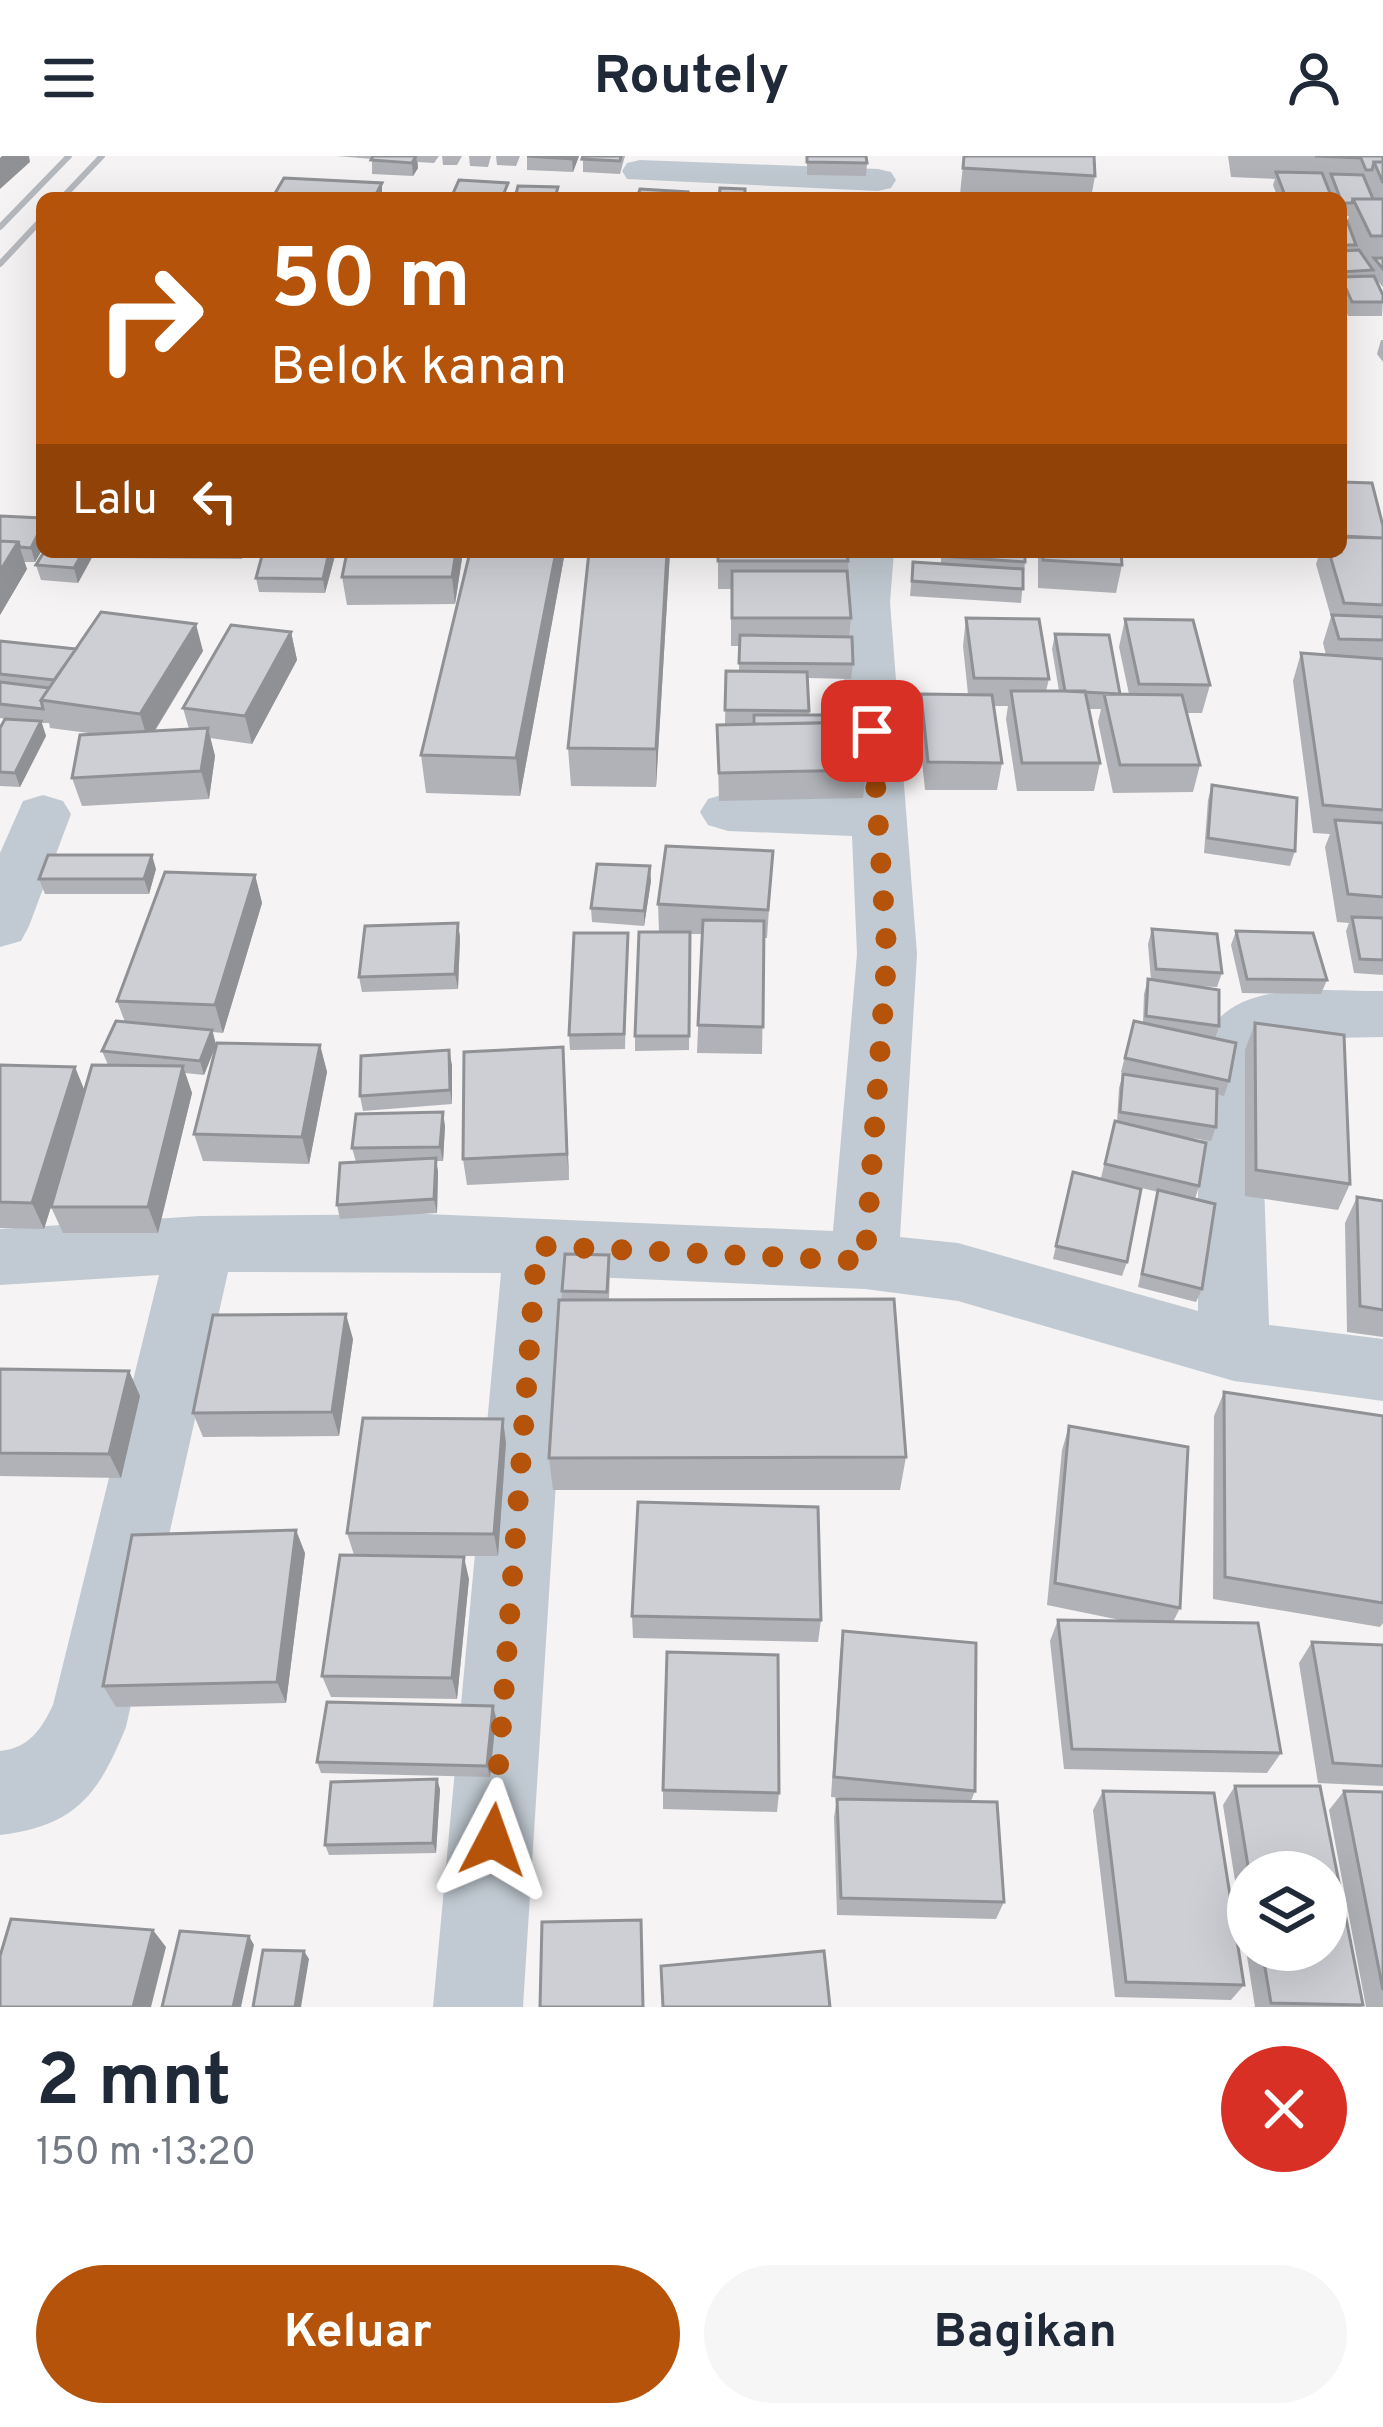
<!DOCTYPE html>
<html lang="id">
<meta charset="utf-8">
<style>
:root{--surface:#fff;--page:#f6f6f7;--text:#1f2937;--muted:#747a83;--accent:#b45309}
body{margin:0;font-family:Overpass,sans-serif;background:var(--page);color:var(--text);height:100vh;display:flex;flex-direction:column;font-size:45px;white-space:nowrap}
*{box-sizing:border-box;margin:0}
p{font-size:39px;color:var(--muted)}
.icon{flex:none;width:66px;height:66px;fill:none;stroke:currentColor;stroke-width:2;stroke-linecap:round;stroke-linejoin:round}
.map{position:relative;height:1851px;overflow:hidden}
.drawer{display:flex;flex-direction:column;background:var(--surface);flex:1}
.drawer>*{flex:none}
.hud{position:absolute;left:36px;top:36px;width:1311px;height:366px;border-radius:18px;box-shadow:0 12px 48px #0002;background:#b45309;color:#fff;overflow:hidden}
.controls{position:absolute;left:1227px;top:1695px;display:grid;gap:24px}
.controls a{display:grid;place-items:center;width:120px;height:120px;border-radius:50%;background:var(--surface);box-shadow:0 12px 48px #0002;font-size:60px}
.pin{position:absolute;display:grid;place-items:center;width:102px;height:102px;color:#fff;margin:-51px;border-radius:24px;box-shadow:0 6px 18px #0006}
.me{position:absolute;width:132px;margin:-66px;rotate:4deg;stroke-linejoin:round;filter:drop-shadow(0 0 9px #0008)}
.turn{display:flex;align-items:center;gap:42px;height:252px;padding:0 36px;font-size:54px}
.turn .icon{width:156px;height:156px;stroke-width:2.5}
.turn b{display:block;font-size:84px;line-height:102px}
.then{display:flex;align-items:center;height:114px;padding:0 36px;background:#0003;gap:24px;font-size:45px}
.round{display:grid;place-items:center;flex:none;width:126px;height:126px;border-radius:63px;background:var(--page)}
.head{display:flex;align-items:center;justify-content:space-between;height:204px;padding:0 36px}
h1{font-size:72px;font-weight:700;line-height:90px}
.button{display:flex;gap:24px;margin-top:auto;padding:24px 36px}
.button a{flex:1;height:138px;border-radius:72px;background:var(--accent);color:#fff;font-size:48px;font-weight:700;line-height:138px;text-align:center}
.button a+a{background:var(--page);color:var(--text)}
header{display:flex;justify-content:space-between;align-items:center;height:156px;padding:0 36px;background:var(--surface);font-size:54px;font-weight:700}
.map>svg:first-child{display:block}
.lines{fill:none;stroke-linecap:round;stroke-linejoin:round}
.minor{fill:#c1cad2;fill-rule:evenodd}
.rail{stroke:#b5b8bd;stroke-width:6}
.wall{fill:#b0b2b7;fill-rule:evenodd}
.shaded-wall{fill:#909195}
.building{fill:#cdcfd5;stroke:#909195;stroke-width:3}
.route{stroke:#b45309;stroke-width:21;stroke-dasharray:0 37.8}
</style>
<header><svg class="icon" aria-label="menu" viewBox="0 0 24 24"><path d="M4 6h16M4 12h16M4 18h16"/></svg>Routely<svg class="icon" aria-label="person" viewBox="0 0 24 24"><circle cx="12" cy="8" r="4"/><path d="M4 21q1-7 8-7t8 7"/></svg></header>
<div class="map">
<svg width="1383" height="1851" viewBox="0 0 1383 1851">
<rect width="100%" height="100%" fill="#f5f3f3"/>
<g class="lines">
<path class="minor" d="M640,4L878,13L891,16L896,24L891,32L878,35L627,23L622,15L627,7Z
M1341,94H1383V118H1341Z
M846,396H894L890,446L917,798L900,1081L958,1087L1198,1155V1027L1208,877C1239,821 1329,836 1383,835V881L1281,883L1269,889L1264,1027L1269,1169L1383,1183V1245L1234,1225L958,1145L865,1133L569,1120L523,1851H433L501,1117L228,1116L126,1571C99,1637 77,1670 0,1679V1595C29,1592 41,1574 53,1549L159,1119L0,1129V1073L200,1060L425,1058L833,1075L857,798L852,680L728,675L708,669L700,656L708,643L728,637L850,642L840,446Z
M43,639L63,645L71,658L29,770L21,785L0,791V697L23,645Z"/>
<path class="rail" d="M62,42L102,0
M0,71L69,0
M0,108L42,63"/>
</g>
<path class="wall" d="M337,0H439L434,7L418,6V12L413,20L372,18V3Z
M442,0H462L457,9H443Z
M469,0H491L488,11L470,10Z
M496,0H520L516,10L497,9Z
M527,0H579L573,16L527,14Z
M583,0H625L620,18L583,16Z
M807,0L867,7L866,20L807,19Z
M964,0L1095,20L1091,42H1034L960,38Z
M1228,0H1383V131L1375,122L1383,139L1382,160H1348L1341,144V65L1347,66L1349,60H1341V42H1278L1273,29L1275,23L1231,21Z
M1381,184H1383V206L1377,198Z
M0,360L42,362V394L35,406H24L27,413L0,459Z
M1383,370V819L1354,817L1346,775L1349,767L1337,766L1325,691L1330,678L1313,677L1293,525L1301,497L1326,499L1323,487L1331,461L1316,408L1320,396H1341Z
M95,396L78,427L41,424L36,409Z
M110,396H245L242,403L111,402Z
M336,396L325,437L259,436L256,422Z
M347,396H463L455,448L347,449L342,421Z
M470,396H565L520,640L426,637L421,599Z
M589,396H670L656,631L571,630L568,592Z
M718,396L848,405L851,462L849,481L853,508L851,523L807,522L809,559L827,567L866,614L863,642L719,645L717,569L725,568L726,515H739V490H731V433H718Z
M941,396L1025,406L1021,447L910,440L913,406L941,408Z
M1038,396H1121L1122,409L1116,437L1038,432Z
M966,462L1049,523L1046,535H1059L1052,493L1055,478L1120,538H1129L1119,491L1125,463L1210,529L1202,557H1187L1200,609L1193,636L1113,637L1098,566L1101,553H1089L1100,607L1094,635H1017L1006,563L1008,550H994L1002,607L997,634H925L918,566L921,538H968L963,490Z
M291,476L297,504L252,588L210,582L215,600L209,643L82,650L72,622L96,578L50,572L49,567H42L46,580L20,631L0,630V572L5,563L0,562V485L76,493L203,495L155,575L189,573L183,552Z
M1212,629L1295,695L1290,710L1204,697L1208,644Z
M773,695L767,782H764L762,898L697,897L702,778H690L689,894L635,895V880L659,776L658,748Z
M156,713L149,738H45L39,723Z
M255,719L262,747L223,877L213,876L216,889L204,919L185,917L192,937L158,1077H63L51,1051L60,1022L44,1073L0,1072V909L85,935L108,909L102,895L125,866L117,845Z
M651,725L644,770L592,766L591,752Z
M458,767L460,782L458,833L362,836L359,821Z
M1152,773L1222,817L1217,831L1194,830L1219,870L1215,883L1229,925L1224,940L1217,938L1216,971L1211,985L1174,979L1199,1030L1195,1043L1202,1133L1196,1146L1138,1131L1158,1036L1101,1022L1111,979L1117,966L1119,932L1123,918L1140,921L1121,916L1134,865L1143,867L1144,838L1148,823L1151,824L1148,788Z
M1236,775L1327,824L1321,838L1242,837L1231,789Z
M628,777L625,893L570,894L569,879Z
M1255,867L1350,1028L1338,1054L1245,1040V894Z
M320,889L327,916L309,1008L203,1005L194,978Z
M563,891L569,1024L467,1029L463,1003Z
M449,894L452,948L363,955L360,940Z
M445,970L443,1005H436L438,1016L437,1057L340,1063L337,1049L356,1006L352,992Z
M1073,1016L1127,1106L1122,1120L1053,1103Z
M1357,1041L1383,1045V1181L1347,1176L1345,1067Z
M610,1112L609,1144L906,1301L900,1334H553L549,1302L562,1135Z
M353,1183L339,1280L203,1281L193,1257Z
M0,1213L129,1215L140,1240L121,1322L0,1320Z
M1224,1236L1383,1260V1467L1380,1471L1213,1443L1214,1260Z
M1069,1270L1180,1452L1173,1466L1281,1597L1267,1617L1064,1613L1050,1485L1058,1464L1125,1465L1047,1449L1062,1294Z
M506,1287L498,1400H435L469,1423L457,1543L331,1541L322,1520L354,1399L347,1377Z
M305,1397L286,1547L116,1551L103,1530Z
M632,1460L821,1464L818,1486L633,1482Z
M843,1475L975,1635L971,1645L1004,1746L996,1763L837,1759L834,1661L837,1643H854L831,1641L840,1497Z
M1312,1486L1383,1489V1630L1318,1627L1299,1507Z
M496,1561L490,1621L321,1617L317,1606Z
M1235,1630H1320L1363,1849L1361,1851H1255L1223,1649ZM1248,1716H1326V1794H1248Z
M440,1633L436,1697L329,1699L325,1689Z
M663,1634L779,1637L777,1656L663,1653Z
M1103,1635L1244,1829L1231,1844L1115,1841L1093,1654Z
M1344,1635L1383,1636V1851H1366L1329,1654Z"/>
<path class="shaded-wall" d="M2,0H29L30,6L0,33V2Z
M416,0L418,12L413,20L412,7Z
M574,0H579L573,16L572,3Z
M382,27V42H374Z
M42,370V394L35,406L31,392Z
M18,386L27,413L0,459V415Z
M83,396H95L78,427L74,412Z
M329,396H336L325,437L323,423Z
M456,396H463L455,448L452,421Z
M556,396H565L520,640L516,602Z
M667,396H670L656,631V593Z
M196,468L203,495L148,585L140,558Z
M291,476L297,504L252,588L245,560Z
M41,565L46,580L20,631L15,617Z
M208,572L215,600L209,643L201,615Z
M152,699L156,713L149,738L144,723Z
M650,710L651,725L644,770V755Z
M255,719L262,747L223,877L215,849Z
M458,767L460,782L458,833L455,818Z
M212,874L216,889L204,919L200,905Z
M320,889L327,916L309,1008L302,981Z
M563,891L565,919L569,1024L567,998Z
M449,894L452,909V948L450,934Z
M183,910L192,937L158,1077L148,1051Z
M75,911L86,938L44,1073L32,1047Z
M443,956L445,970L443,1005L440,991Z
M436,1002L438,1016L437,1057L434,1043Z
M346,1158L353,1183L339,1280L332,1256Z
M129,1215L140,1240L121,1322L109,1298Z
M503,1263L506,1287L498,1400L494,1378Z
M296,1374L305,1397L286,1547L277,1526Z
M464,1401L469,1423L457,1543L452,1522Z
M493,1550L496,1561L490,1621L487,1610Z
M437,1623L440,1633L436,1697L433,1687Z
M153,1774L166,1791L151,1851H133Z
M249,1780L254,1789L241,1851H233Z
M304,1795L309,1803L301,1851H295Z"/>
<path class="building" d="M373,0H416L412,7L371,4Z
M527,0H574L572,3Z
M583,0H621L620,5L582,3Z
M807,0H866L867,7L807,6Z
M964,0H1094L1095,20L963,12Z
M1315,0H1359L1360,2Z
M1360,0H1383V6H1374L1372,14H1366Z
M1374,6H1383V27Z
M1276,16L1322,17L1332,42H1286Z
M1331,18L1363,19L1373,43H1353L1352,47H1342Z
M284,22L382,27L374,42L274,39Z
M459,24L508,27L502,42H451Z
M518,30L558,31L555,42H515Z
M720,32L745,33V42H719Z
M640,33L688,36L687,42H637Z
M1353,43H1383V80H1371Z
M1341,65H1347L1356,89H1341Z
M1359,94L1373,114L1341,116V95Z
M1374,102H1383V113Z
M1374,120L1383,139V146H1352L1341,121Z
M1341,326L1372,327L1383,370V382L1341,380Z
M0,360L42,362V370L31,392L20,391L18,386L0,385Z
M1341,381L1383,382V449L1344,447L1329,396H1341Z
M0,385L18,386L0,415Z
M44,396H83L74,412L36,409Z
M263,396H329L323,423L256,422Z
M347,396H456L452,421H342Z
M470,396H556L516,602L421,599Z
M589,396H667L656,593L568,592Z
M718,396H847L848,405H718Z
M942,396H1025V406L942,400Z
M1043,396H1121L1122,409L1043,404Z
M913,406L1023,413V433L912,425Z
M732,415H847L851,462H732Z
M101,456L196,468L140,558L41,544Z
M1332,459L1383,461V484L1339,483Z
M966,462L1039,463L1049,523L974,522Z
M1125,463L1193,464L1210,529L1139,528Z
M231,469L291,476L245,560L183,552Z
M1055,478L1109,479L1120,538L1065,535Z
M740,479L852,481L853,508L739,507Z
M0,485L76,493L54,524L0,518Z
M1301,497L1383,503V654L1323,649Z
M726,515L807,516L809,555L725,554Z
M0,526L49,532L41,544L43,553L0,548Z
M1011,535H1085L1100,607H1022Z
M921,538L992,539L1002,607L928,606Z
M1104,538L1182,539L1200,609H1120Z
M754,559H826L827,567L754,568Z
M5,563L41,565L15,617L0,616V572Z
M859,566L866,614L719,617L717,569Z
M208,572L201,615L72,622L80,579Z
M1212,629L1297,642L1295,695L1208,682Z
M1335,664L1383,667V741L1348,738Z
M666,690L773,695L768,754L658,748Z
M48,699H152L144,723H39Z
M597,708L650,710L644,755L591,752Z
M165,716L255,719L215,849L117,845Z
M1352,761L1383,762V804L1360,803Z
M703,764L764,765L763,871L698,869Z
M458,767L455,818L359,821L365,770Z
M1152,773L1217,778L1222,817L1156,813Z
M1236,775L1313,777L1327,824L1247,823Z
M639,776H690L689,880H635Z
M574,777H628L624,878L569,879Z
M1148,823L1219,834V870L1146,860Z
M116,865L212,874L200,905L102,895Z
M1134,865L1236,887L1229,925L1125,902Z
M1255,867L1344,879L1350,1028L1256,1014Z
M217,887L320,889L302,981L194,978Z
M563,891L567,998L463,1003L464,896Z
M449,894L450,934L360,940L361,900Z
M0,909L75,911L32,1047L0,1046Z
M92,909L183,910L148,1051H51Z
M1123,918L1217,933L1216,971L1120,956Z
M443,956L440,991L352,992L356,958Z
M1115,965L1206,987L1199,1030L1105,1008Z
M436,1002L434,1043L337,1049L340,1007Z
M1073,1016L1141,1033L1127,1106L1056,1090Z
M1158,1034L1215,1048L1202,1133L1142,1118Z
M1357,1041L1383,1045V1154L1360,1150Z
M565,1098L609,1099L607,1136L562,1135Z
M894,1143L906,1301L549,1302L559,1144Z
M346,1158L332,1256L193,1257L213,1159Z
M0,1213L129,1215L109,1298L0,1297Z
M1224,1236L1383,1260V1447L1225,1421Z
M363,1262L503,1263L494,1378L347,1377Z
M1069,1270L1188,1291L1180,1452L1055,1427Z
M638,1346L818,1351L821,1464L632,1460Z
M296,1374L277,1526L103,1530L132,1379Z
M340,1399L464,1401L452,1522L322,1520Z
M1058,1464L1258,1467L1281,1597L1072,1593Z
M843,1475L976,1487L975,1635L834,1621Z
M1312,1486L1383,1489V1610L1333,1607Z
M667,1496L778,1499L779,1637L663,1634Z
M327,1546L493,1550L487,1610L317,1606Z
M437,1623L433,1687L325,1689L331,1626Z
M1235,1630H1320L1363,1849L1271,1847L1262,1794H1326V1716H1249Z
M1103,1635L1214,1637L1244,1829L1126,1826Z
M1344,1635L1383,1636V1834Z
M837,1643L997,1646L1004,1746L841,1742Z
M11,1763L153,1774L133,1851H0V1800Z
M641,1764L643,1851H540L542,1766Z
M180,1775L249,1780L233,1851H162Z
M263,1794L304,1795L295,1851H253Z
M824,1795L830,1851H663L661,1810Z"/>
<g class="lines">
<path class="route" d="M493,1684L537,1090L865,1105L887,798L872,575"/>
</g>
</svg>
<div class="controls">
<a><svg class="icon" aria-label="layers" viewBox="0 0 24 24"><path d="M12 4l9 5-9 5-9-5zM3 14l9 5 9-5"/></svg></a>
</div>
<div class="pin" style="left:872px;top:575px;background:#d93025"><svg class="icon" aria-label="arrive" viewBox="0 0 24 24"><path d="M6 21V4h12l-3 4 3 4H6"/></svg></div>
<svg class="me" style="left:493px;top:1684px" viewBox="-20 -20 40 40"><path d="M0-17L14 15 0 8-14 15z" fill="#b45309" stroke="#fff" stroke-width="4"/></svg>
<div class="hud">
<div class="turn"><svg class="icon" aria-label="right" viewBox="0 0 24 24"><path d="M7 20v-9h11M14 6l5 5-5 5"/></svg><div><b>50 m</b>Belok kanan</div></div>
<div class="then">Lalu<svg class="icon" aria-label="left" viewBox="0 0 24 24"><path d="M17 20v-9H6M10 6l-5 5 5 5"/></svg></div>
</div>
</div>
<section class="drawer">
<div class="head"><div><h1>2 mnt</h1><p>150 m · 13:20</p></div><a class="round" style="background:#d93025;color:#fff"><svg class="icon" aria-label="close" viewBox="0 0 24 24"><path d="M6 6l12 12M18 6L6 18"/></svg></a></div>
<div class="button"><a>Keluar</a><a>Bagikan</a></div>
</section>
